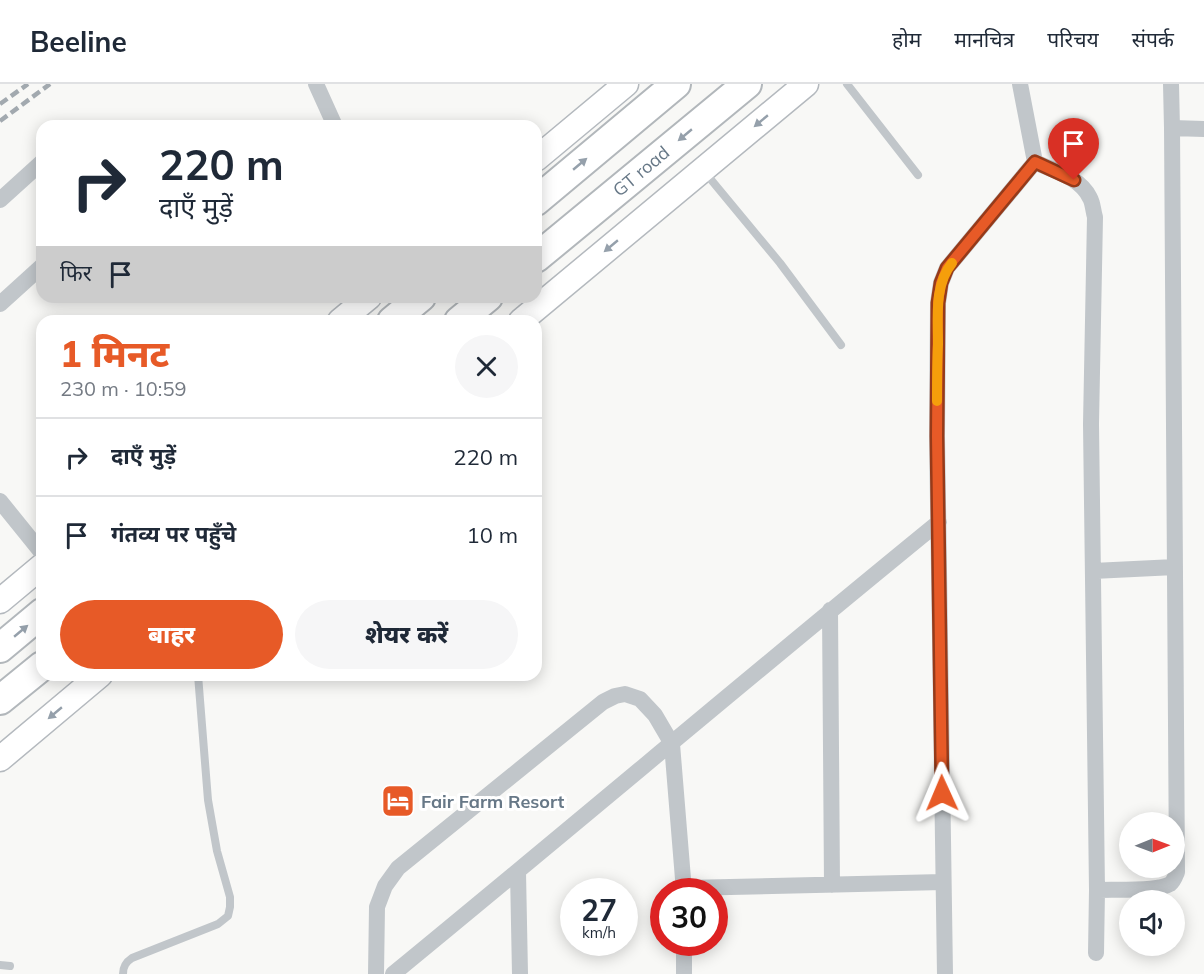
<!DOCTYPE html>
<html lang="hi">
<meta charset="utf-8">
<style>
:root{--surface:#fff;--page:#f6f6f7;--text:#1f2937;--muted:#747a83;--line:#e0e1e3;--accent:#e75a27}
body{margin:0;font-family:Mulish,"Noto Sans Devanagari",sans-serif;background:var(--page);color:var(--text);height:100vh;display:flex;flex-direction:column;font-size:22px;white-space:nowrap}
*{box-sizing:border-box;margin:0}
p{font-size:20px;color:var(--muted)}
.icon{flex:none;width:33px;height:33px;fill:none;stroke:currentColor;stroke-width:2;stroke-linecap:round;stroke-linejoin:round}
.map{position:relative;flex:1;overflow:hidden}
.details{position:absolute;left:36px;top:231px;width:506px;height:366px;display:flex;flex-direction:column;background:var(--surface);border-radius:18px;box-shadow:0 3px 15px #0003}
.details>*{flex:none}
.hud{position:absolute;left:36px;top:36px;width:506px;height:183px;border-radius:18px;box-shadow:0 3px 15px #0003;background:#fff;color:var(--text);overflow:hidden}
.needle{width:39px;rotate:89deg}
.controls{position:absolute;left:1119px;top:728px;display:grid;gap:12px}
.controls a{display:grid;place-items:center;width:66px;height:66px;border-radius:50%;background:var(--surface);box-shadow:0 3px 15px #0003;font-size:30px}
.speed{position:absolute;left:560px;top:794px;display:flex;gap:12px;font-size:30px;font-weight:700;text-align:center}
.speed>*{display:grid;place-content:center;width:78px;height:78px;border-radius:50%;background:var(--surface);box-shadow:0 3px 15px #0003;line-height:1}
.speed small{font-size:15px;font-weight:400}
.speed .limit{border:9px solid #d22;background:#fff;color:#111}
.pin{position:absolute;display:grid;place-items:center;width:51px;height:51px;color:#fff;margin:-62px -26px;border-radius:50% 50% 50% 0;rotate:-45deg;box-shadow:0 0 6px #0007}
.pin .icon{rotate:45deg}
.me{position:absolute;width:66px;margin:-33px;rotate:359deg;stroke-linejoin:round;filter:drop-shadow(0 0 4px #0008)}
.turn{display:flex;align-items:center;gap:21px;height:126px;padding:0 24px;font-size:27px}
.turn .icon{width:78px;height:78px;stroke-width:2.5}
.turn b{display:block;font-size:42px;line-height:51px}
.then{display:flex;align-items:center;height:57px;padding:0 24px;background:#0003;gap:12px;font-size:22px}
.round{display:grid;place-items:center;flex:none;width:63px;height:63px;border-radius:32px;background:var(--page)}
.headline{display:flex;align-items:center;justify-content:space-between;height:102px;padding:0 24px}
h1{font-size:36px;font-weight:800;line-height:45px;color:var(--accent)}
.primary-button{display:flex;gap:12px;margin-top:auto;padding:12px 24px}
.primary-button a{flex:1;height:69px;border-radius:36px;background:var(--accent);color:#fff;font-size:24px;font-weight:800;line-height:69px;text-align:center}
.primary-button a+a{background:var(--page);color:var(--text)}
ul{padding:0;list-style:none}
li{display:flex;align-items:center;gap:18px;height:78px;padding:0 24px;border-top:2px solid var(--line)}
li div{flex:1}
li b{display:block;font-size:22px}
li em{font-style:normal}
header{display:flex;align-items:center;gap:36px;box-sizing:border-box;height:84px;padding:0 30px;background:var(--surface);border-bottom:2px solid var(--line)}
header strong{font-size:28px}
nav{display:flex;gap:33px;margin-inline-start:auto;font-size:21px}
.map>svg:first-child{display:block}
.lines{fill:none;stroke-linecap:round;stroke-linejoin:round}
.secondary-casing{stroke:#b4b9be;stroke-width:27}
.trunk-casing{stroke:#b2b7bb;stroke-width:32}
.service{stroke:#c1c6ca;stroke-width:8}
.minor{stroke:#c1c6ca;stroke-width:16}
.secondary{stroke:#fff;stroke-width:24}
.trunk{stroke:#fff;stroke-width:28}
.rail{stroke:#a2a9af;stroke-width:4.5;stroke-dasharray:9 4.5;stroke-linecap:butt}
.oneway{fill:#95a0ab}
.route-casing{stroke:#963a19;stroke-width:15}
.route{stroke:#e75a27;stroke-width:10}
.slow{stroke:#f59e0b;stroke-width:10}
.labels{text-anchor:middle;dominant-baseline:central;stroke-width:6;stroke-linejoin:round;paint-order:stroke}
.street-label{font-size:18px;fill:#677887;stroke:#fff}
.poi-label{font-size:18px;font-weight:bold;fill:#677887;stroke:#fff;text-anchor:start}
</style>
<header>
<strong>Beeline</strong>
<nav><a>होम</a><a>मानचित्र</a><a>परिचय</a><a>संपर्क</a></nav>
</header>
<div class="map">
<svg width="1204" height="890" viewBox="0 0 1204 890">
<rect width="100%" height="100%" fill="#f8f8f6"/>
<g class="lines">
<g class="secondary-casing">
<path id="secondary" d="M536,75L626,0
M340,237L369,213
M521,237L806,0
M0,517L42,482
M0,675L100,591"/>
</g>
<g class="trunk-casing">
<path id="trunk" d="M536,117L676,0
M536,174L747,0
M392,237L421,213
M459,237L488,213
M0,564L42,529
M0,616L42,582"/>
</g>
<path class="service" d="M847,0L918,91
M703,86L780,179L841,261
M0,881L10,882
M123,890C123,882 126,878 132,874L218,840L228,832L230,823V813L217,767L208,716L198,591"/>
<path class="minor" d="M316,0L335,42
M1171,0L1172,44L1204,45
M1035,78C1054,87 1080,93 1090,114C1093,119 1093,127 1095,133L1091,340L1097,806L1096,869
M0,116L42,78
M0,220L42,182
M0,417L42,469
M1093,487L1175,483
M830,526L832,801
M518,788L520,890
M685,804L943,798
M1097,806C1114,805 1157,808 1170,800C1174,797 1175,793 1177,788L1172,44
M376,890L377,823L385,802L398,784L603,618L615,612L625,610L640,615L655,631L672,660L684,807
M393,890C576,740 756,587 939,438
M684,890V858
M945,890L937,352L938,219L941,199L947,184L1035,78L1020,0"/>
<use href="#secondary" class="secondary"/>
<use href="#trunk" class="trunk"/>
<path class="rail" d="M0,20L28,0
M0,37L50,0"/>
</g>
<defs><path id="oneway-solid" d="M-6-.8H1V-3.2L6.5 0L1 3.2V.8H-6Z" transform="scale(1.5)"/></defs>
<g class="oneway">
<use href="#oneway-solid" transform="translate(761 37) rotate(140)"/>
<use href="#oneway-solid" transform="translate(685 51) rotate(140)"/>
<use href="#oneway-solid" transform="translate(580 80) rotate(-40)"/>
<use href="#oneway-solid" transform="translate(611 162) rotate(140)"/>
<use href="#oneway-solid" transform="translate(21 547) rotate(-40)"/>
<use href="#oneway-solid" transform="translate(55 629) rotate(140)"/>
</g>
<g class="lines">
<g class="route-casing">
<path id="route" d="M942,709L937,352L938,219L941,199L947,184L1035,78L1074,96"/>
</g>
<use href="#route" class="route"/>
<path class="slow" d="M937,317C937,298 937,279 938,260C938,233 934,201 952,179"/>
</g>
<defs>
<g id="hotel-square" transform="scale(1.725)"><rect x="-9" y="-9" width="18" height="18" rx="4" fill="#e75a27" stroke="#fff"/><path d="M-6-4.5h1.5V1H6V5H4.5V3h-9V5H-6ZM-4 0a1.8 1.8 0 1 1 3.6 0ZM.5 0V-2.5h3Q6-2.5 6 0Z" fill="#fff"/></g>
</defs>
<g fill-rule="evenodd">
<use href="#hotel-square" x="398" y="717"/>
</g>
<g class="labels">
<g class="street-label">
<text transform="translate(641 87) rotate(-40)">GT road</text>
</g>
<g class="poi-label">
<text x="421" y="717">Fair Farm Resort</text>
</g>
</g>
</svg>
<div class="controls">
<a><svg class="needle" viewBox="-14 -14 28 28"><path d="M0-13l5 13h-10z" fill="#e53935"/><path d="M0 13l5-13h-10z" fill="#747a83"/></svg></a>
<a><svg class="icon" aria-label="sound" viewBox="0 0 24 24"><path d="M4 9h4l5-4v14l-5-4H4zM17 9q2 3 0 6"/></svg></a>
</div>
<div class="speed"><div>27<small>km/h</small></div><div class="limit">30</div></div>
<div class="pin" style="left:1074px;top:96px;background:#d93025"><svg class="icon" aria-label="arrive" viewBox="0 0 24 24"><path d="M6 21V4h12l-3 4 3 4H6"/></svg></div>
<svg class="me" style="left:942px;top:709px" viewBox="-20 -20 40 40"><path d="M0-17L14 15 0 8-14 15z" fill="#e75a27" stroke="#fff" stroke-width="4"/></svg>
<div class="hud">
<div class="turn"><svg class="icon" aria-label="right" viewBox="0 0 24 24"><path d="M7 20v-9h11M14 6l5 5-5 5"/></svg><div><b>220 m</b>दाएँ मुड़ें</div></div>
<div class="then">फिर<svg class="icon" aria-label="arrive" viewBox="0 0 24 24"><path d="M6 21V4h12l-3 4 3 4H6"/></svg></div>
</div>
<section class="details">
<div class="headline"><div><h1>1 मिनट</h1><p>230 m · 10:59</p></div><a class="round"><svg class="icon" aria-label="close" viewBox="0 0 24 24"><path d="M6 6l12 12M18 6L6 18"/></svg></a></div>
<ul>
<li><svg class="icon" aria-label="right" viewBox="0 0 24 24"><path d="M7 20v-9h11M14 6l5 5-5 5"/></svg><div><b>दाएँ मुड़ें</b></div><em>220 m</em></li>
<li><svg class="icon" aria-label="arrive" viewBox="0 0 24 24"><path d="M6 21V4h12l-3 4 3 4H6"/></svg><div><b>गंतव्य पर पहुँचे</b></div><em>10 m</em></li>
</ul>
<div class="primary-button"><a>बाहर</a><a>शेयर करें</a></div>
</section>
</div>
